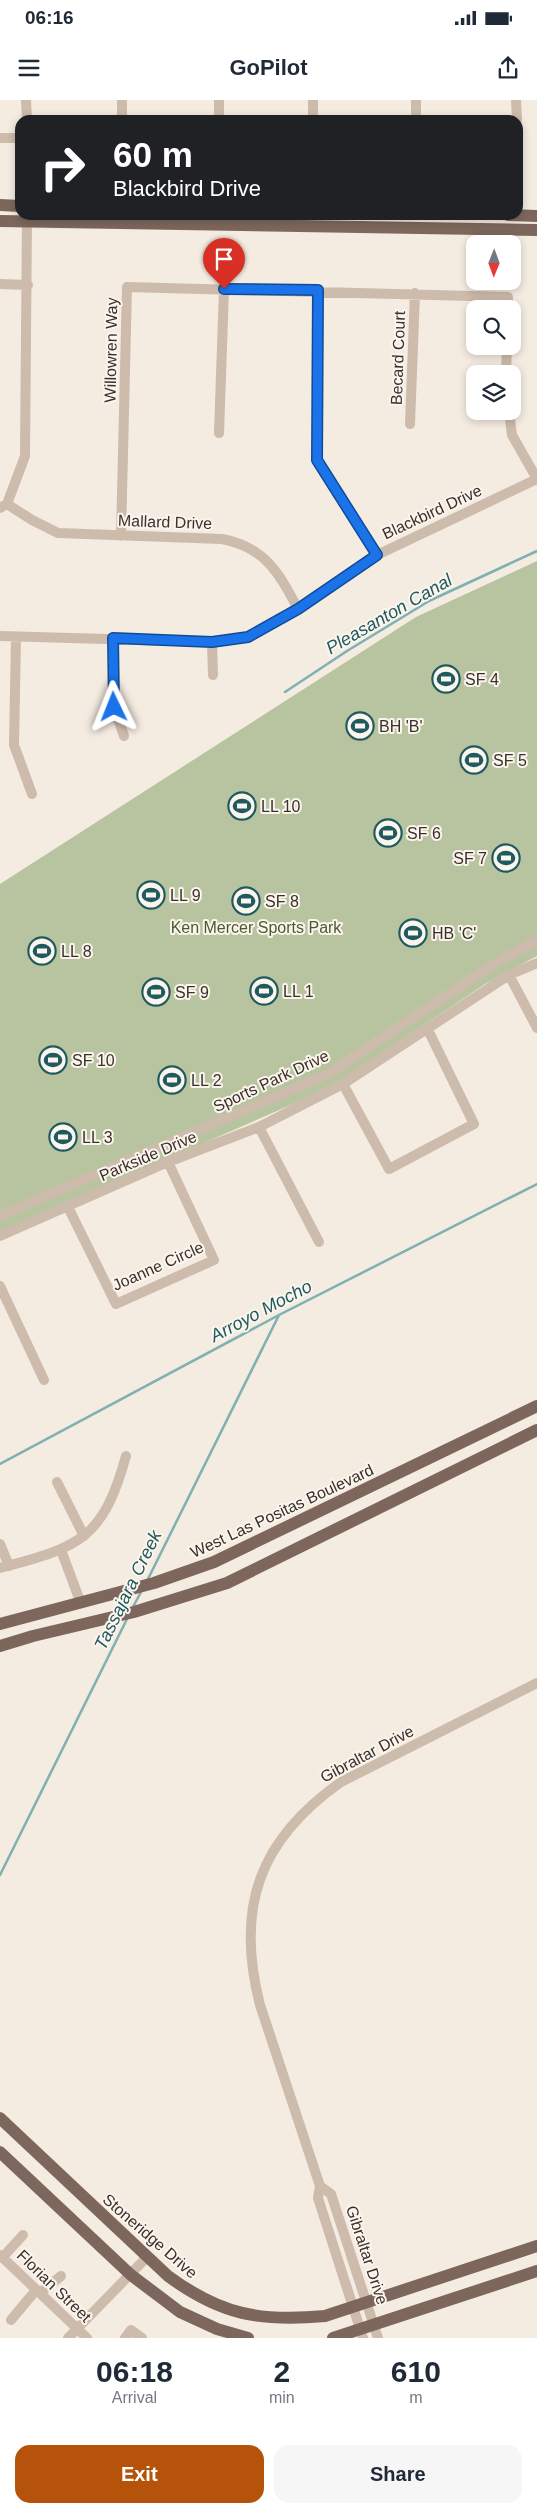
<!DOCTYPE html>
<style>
:root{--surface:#fff;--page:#f6f6f7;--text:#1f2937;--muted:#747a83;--accent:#b45309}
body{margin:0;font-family:Arial,sans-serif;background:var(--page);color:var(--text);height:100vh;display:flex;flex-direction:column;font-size:19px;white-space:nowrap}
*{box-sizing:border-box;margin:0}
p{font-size:16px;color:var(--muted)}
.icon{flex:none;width:28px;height:28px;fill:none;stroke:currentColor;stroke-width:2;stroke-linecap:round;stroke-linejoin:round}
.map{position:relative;height:2238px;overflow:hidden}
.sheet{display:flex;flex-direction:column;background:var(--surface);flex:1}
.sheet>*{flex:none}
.top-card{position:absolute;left:15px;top:15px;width:508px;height:105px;border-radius:15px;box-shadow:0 2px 8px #0003;background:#202124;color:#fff;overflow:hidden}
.needle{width:32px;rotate:181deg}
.fabs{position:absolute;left:466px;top:135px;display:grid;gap:10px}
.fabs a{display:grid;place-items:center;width:55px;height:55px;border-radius:10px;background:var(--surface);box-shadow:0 2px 8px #0003;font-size:25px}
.pin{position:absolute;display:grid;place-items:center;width:42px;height:42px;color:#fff;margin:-51px -21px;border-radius:50% 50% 50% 0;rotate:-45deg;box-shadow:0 0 5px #0007}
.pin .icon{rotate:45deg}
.me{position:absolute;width:55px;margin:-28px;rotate:358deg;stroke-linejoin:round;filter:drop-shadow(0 0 4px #0008)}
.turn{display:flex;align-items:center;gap:18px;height:105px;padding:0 15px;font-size:22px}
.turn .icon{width:65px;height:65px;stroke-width:2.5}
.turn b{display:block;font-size:35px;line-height:42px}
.eta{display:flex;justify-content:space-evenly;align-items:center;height:85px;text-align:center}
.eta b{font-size:30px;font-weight:600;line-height:35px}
.cta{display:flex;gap:10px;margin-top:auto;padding:10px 15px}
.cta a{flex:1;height:58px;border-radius:15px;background:var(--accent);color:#fff;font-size:20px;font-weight:600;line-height:58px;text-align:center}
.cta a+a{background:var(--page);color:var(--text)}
.status{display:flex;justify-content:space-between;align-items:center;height:35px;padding:0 25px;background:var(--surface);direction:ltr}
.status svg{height:14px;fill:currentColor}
header{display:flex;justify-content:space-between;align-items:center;height:65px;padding:0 15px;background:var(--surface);font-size:22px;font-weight:600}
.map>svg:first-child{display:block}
.green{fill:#b8c4a0}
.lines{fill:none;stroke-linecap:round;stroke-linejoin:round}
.stream{stroke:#7fb0b2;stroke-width:2.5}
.minor{stroke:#cdbbac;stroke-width:10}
.major{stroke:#7d675c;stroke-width:12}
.route-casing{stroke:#114b97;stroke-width:12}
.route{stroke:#1a73e8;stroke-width:9}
.labels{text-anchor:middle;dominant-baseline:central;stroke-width:4;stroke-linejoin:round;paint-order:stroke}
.street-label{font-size:16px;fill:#3b302b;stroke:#fbf5ee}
.poi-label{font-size:16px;fill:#3b302b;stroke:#fbf5ee;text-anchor:start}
.park-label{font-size:16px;fill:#4a5a2e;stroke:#fbf5ee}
.water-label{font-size:18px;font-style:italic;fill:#1f5a5e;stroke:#fbf5ee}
</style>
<div class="status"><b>06:16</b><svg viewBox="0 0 49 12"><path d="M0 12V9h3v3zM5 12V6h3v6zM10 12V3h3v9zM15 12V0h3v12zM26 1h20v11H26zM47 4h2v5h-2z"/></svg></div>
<header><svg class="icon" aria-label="menu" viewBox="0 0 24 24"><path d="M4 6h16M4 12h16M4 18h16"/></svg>GoPilot<svg class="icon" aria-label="share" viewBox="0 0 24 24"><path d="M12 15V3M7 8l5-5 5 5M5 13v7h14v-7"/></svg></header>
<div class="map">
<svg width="537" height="2238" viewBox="0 0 537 2238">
<rect width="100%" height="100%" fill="#f4ebe1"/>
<path class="green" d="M537,461V856L485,884L339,982L309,997L0,1132V784L416,517Z"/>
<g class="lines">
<path class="stream" d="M285,592L347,551L429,501L537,451
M0,1364L279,1215L537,1084
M147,1481L279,1215
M133,1507L141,1492
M0,1775L127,1519"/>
<path class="minor" d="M26,0L27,20
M516,0L517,20
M122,20V0
M219,20V0
M313,20V0
M416,20V0
M0,38H20
M0,184L28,185
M318,191L317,360L377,455
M506,274L507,246
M410,324L415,193
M219,333L224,189
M7,404L32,420L58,433L222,439C265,447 279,473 298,509
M0,408L7,404L25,356L27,115
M121,436L127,187L508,197V209
M0,536L212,542L248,537L298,509L377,455L537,379L512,335L509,311
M16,537L14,645L32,694
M113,538L114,607L124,636
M212,542L213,575
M509,875L537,928
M343,984L389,1069L474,1024L428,930
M259,1027L319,1142
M68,1107L116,1204L214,1160L168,1062
M0,1116L328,974L491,866L537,840
M0,1136L168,1062L259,1027L343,984L509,875L537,863
M0,1186L44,1280
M57,1382L84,1436
M0,1444L9,1466
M61,1450L80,1501
M0,1468C80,1447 103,1439 126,1356
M320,2086L331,2094L378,2238
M0,2155L87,2238
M2,2158L23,2135
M40,2193L61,2176
M11,2220L36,2190
M68,2238L146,2158
M125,2238L131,2230L142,2238
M363,2238L318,2098L320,2086L260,1905C235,1807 259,1740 341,1682L537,1583"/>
<path class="major" d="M0,105L20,106
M508,115L537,116
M0,121L537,130
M0,1524L154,1483L214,1462L537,1306
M0,1546L33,1536L134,1512L227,1483L537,1330
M0,2018L168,2176C221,2215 260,2222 325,2216L537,2146
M0,2052L131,2175L180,2212L217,2229L248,2238
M333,2238L537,2171"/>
</g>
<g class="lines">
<g class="route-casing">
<path id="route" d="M114,607L113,538L212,542L248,537L298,509L377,455L317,360L318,190L224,189"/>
</g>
<use href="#route" class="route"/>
</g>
<defs>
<g id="stadium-ring" transform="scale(1.4375)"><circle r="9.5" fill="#fbf5ee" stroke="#1f5a5e" stroke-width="1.5"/><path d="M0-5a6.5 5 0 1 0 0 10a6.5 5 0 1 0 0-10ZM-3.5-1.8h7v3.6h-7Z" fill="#1f5a5e"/></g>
</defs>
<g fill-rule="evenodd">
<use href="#stadium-ring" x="446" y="579"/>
<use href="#stadium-ring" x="360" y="626"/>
<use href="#stadium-ring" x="474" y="660"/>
<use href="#stadium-ring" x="242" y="706"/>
<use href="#stadium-ring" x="388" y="733"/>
<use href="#stadium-ring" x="506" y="758"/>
<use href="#stadium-ring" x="151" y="795"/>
<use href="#stadium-ring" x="246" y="801"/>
<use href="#stadium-ring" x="413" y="833"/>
<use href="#stadium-ring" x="42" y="851"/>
<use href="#stadium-ring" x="264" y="891"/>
<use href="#stadium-ring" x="156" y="892"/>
<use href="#stadium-ring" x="53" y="960"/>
<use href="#stadium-ring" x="172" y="980"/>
<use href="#stadium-ring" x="63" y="1037"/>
</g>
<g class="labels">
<g class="street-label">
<text transform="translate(111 250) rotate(-89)">Willowren Way</text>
<text transform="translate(398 258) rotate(-88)">Becard Court</text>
<text transform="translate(432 412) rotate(-25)">Blackbird Drive</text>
<text transform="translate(165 422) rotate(2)">Mallard Drive</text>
<text transform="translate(271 981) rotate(-25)">Sports Park Drive</text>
<text transform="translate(148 1056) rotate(-23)">Parkside Drive</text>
<text transform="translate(158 1166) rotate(-24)">Joanne Circle</text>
<text transform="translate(282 1411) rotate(-25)">West Las Positas Boulevard</text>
<text transform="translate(367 1654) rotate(-28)">Gibraltar Drive</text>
<text transform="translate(150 2136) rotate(41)">Stoneridge Drive</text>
<text transform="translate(367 2155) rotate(72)">Gibraltar Drive</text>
<text transform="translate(54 2186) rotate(44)">Florian Street</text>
</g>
<g class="poi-label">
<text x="465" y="579">SF 4</text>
<text x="379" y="626">BH 'B'</text>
<text x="493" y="660">SF 5</text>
<text x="261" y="706">LL 10</text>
<text x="407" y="733">SF 6</text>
<text x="487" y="758" text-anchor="end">SF 7</text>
<text x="170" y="795">LL 9</text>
<text x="265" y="801">SF 8</text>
<text x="432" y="833">HB 'C'</text>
<text x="61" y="851">LL 8</text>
<text x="283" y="891">LL 1</text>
<text x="175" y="892">SF 9</text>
<text x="72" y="960">SF 10</text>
<text x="191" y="980">LL 2</text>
<text x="82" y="1037">LL 3</text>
</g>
<g class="park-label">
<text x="256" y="827">Ken Mercer Sports Park</text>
</g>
<g class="water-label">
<text transform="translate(389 514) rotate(-30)">Pleasanton Canal</text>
<text transform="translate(261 1211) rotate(-28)">Arroyo Mocho</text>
<text transform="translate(128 1490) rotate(-64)">Tassajara Creek</text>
</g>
</g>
</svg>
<div class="fabs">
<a><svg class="needle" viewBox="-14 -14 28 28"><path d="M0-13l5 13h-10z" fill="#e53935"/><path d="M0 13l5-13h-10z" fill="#747a83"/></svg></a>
<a><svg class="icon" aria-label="search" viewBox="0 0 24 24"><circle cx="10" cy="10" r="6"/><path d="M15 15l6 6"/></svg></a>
<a><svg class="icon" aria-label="layers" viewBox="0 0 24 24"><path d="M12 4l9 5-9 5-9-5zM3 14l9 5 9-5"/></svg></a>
</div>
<div class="pin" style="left:224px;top:189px;background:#d93025"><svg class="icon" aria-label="arrive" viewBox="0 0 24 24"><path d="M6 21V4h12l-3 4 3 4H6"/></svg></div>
<svg class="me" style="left:114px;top:607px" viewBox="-20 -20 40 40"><path d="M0-17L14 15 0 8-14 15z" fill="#1a73e8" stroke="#fff" stroke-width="4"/></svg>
<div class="top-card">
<div class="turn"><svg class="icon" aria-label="right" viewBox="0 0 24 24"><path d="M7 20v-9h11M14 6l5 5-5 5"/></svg><div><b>60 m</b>Blackbird Drive</div></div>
</div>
</div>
<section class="sheet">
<div class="eta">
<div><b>06:18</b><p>Arrival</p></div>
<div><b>2</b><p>min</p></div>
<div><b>610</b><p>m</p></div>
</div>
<div class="cta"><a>Exit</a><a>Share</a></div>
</section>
